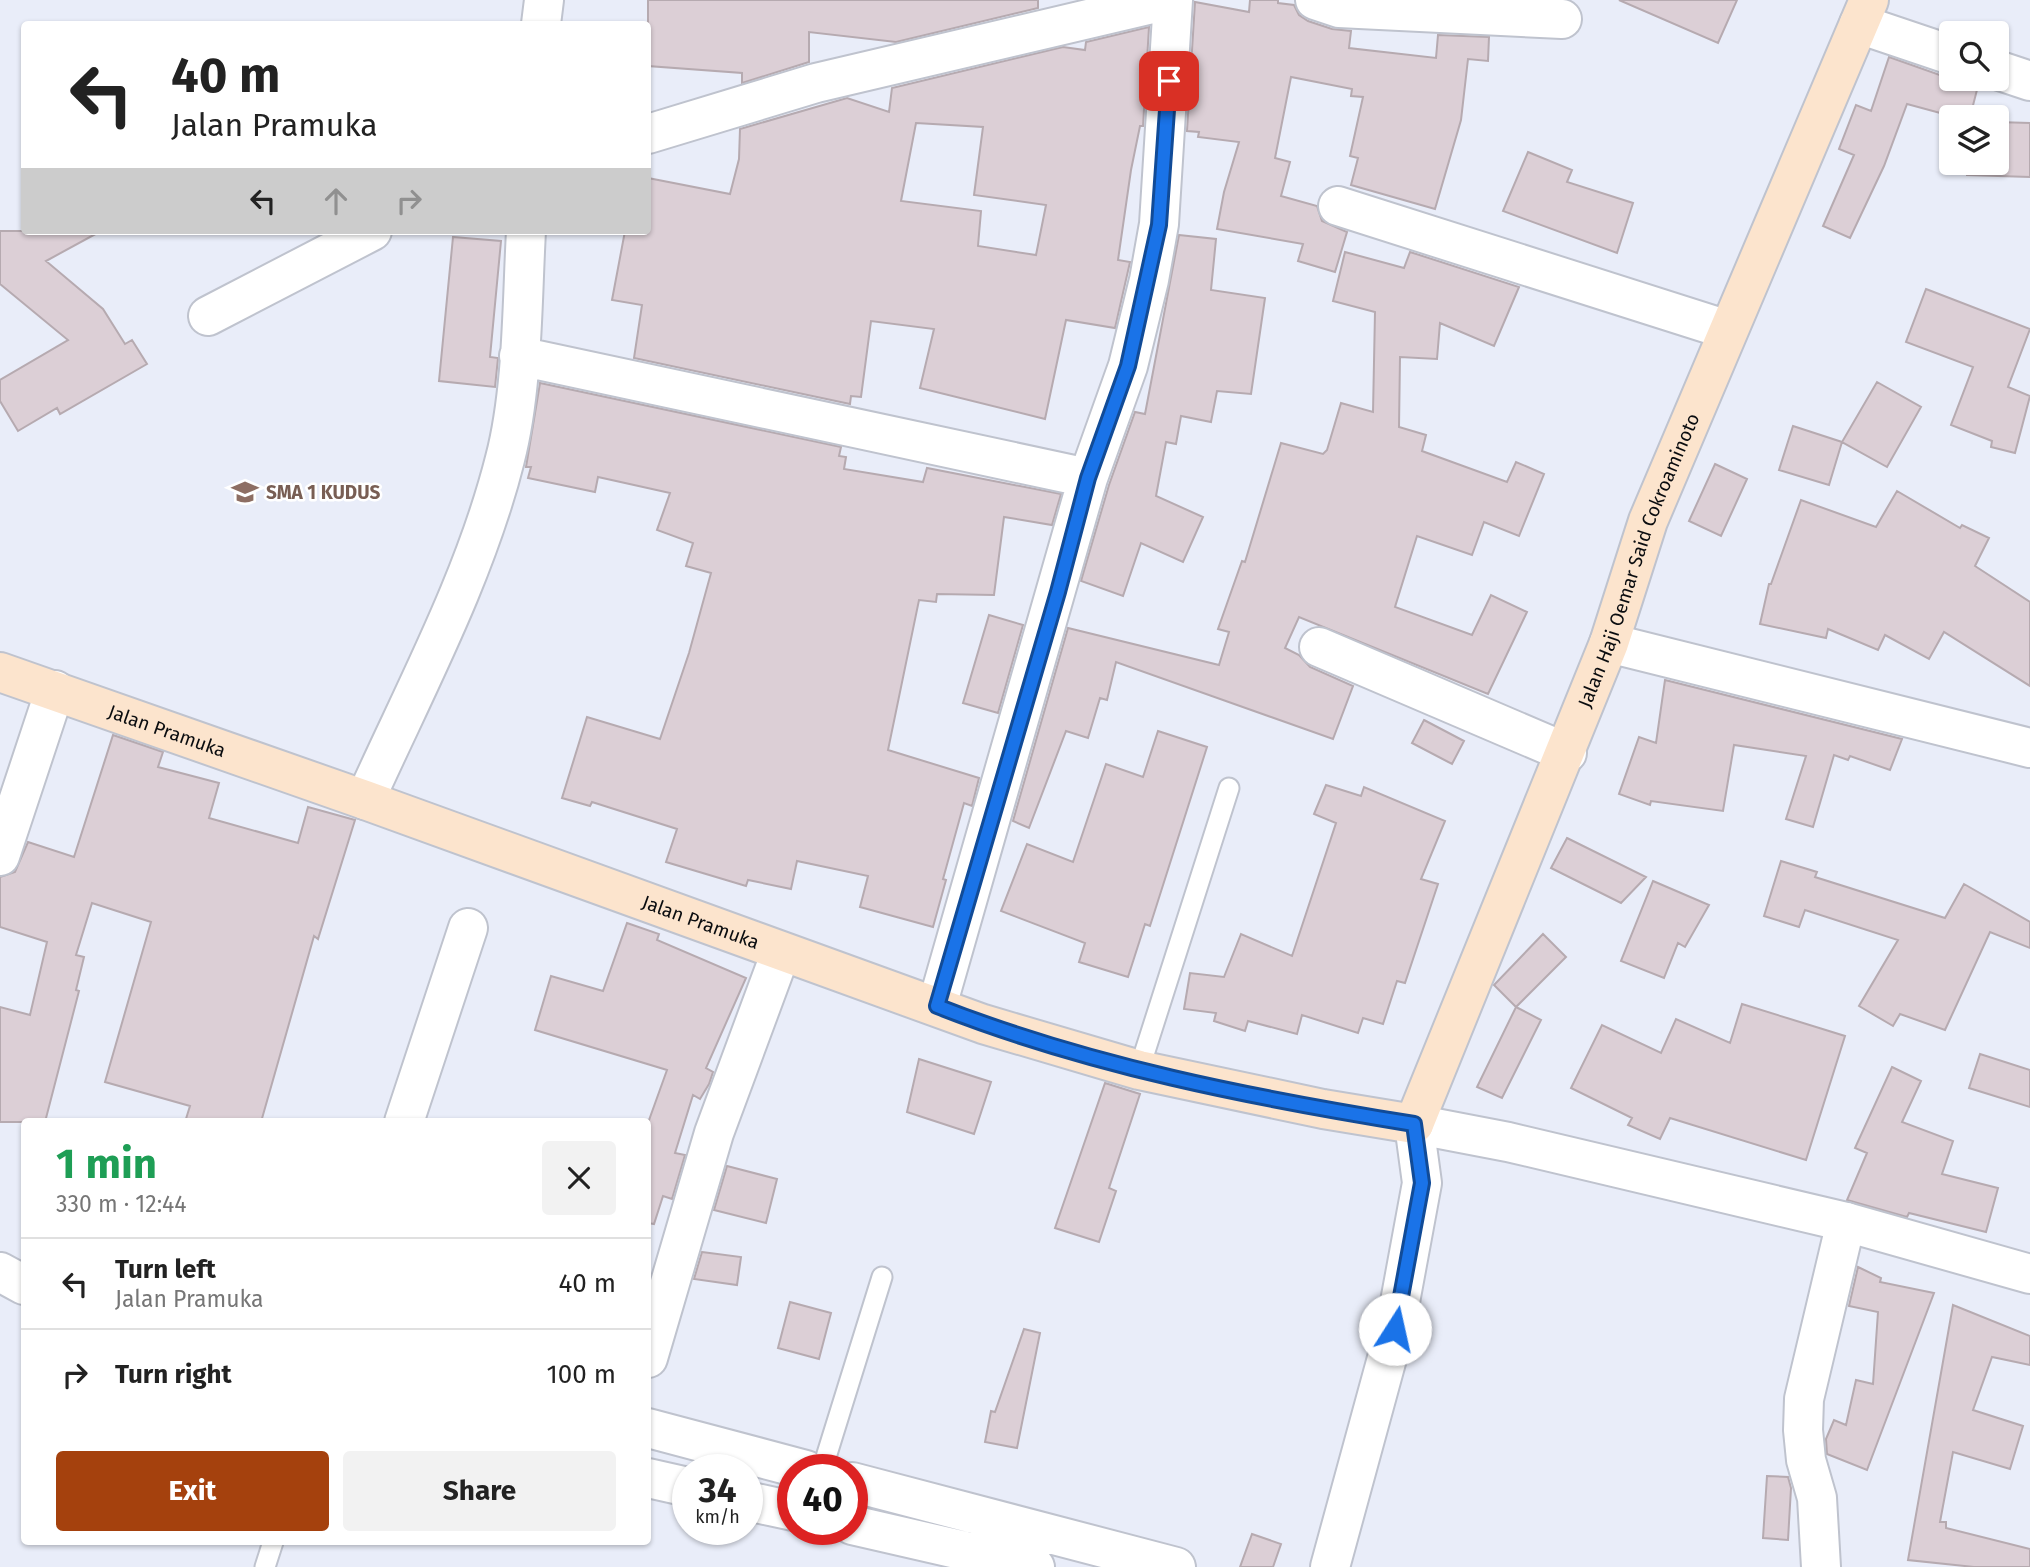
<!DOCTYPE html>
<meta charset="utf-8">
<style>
:root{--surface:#fff;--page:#f2f2f2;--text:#222;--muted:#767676;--line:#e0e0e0;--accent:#a5410d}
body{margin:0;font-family:"Fira Sans",sans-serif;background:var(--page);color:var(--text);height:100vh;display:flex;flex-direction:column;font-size:26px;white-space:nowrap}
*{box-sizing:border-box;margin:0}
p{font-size:23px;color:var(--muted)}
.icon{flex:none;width:38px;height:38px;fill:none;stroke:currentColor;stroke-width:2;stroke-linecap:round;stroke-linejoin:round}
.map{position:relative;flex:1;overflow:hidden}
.panel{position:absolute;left:21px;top:1118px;width:630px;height:427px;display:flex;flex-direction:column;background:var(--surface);border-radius:7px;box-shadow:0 2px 5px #0004}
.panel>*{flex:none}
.guide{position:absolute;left:21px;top:21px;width:630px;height:214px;border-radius:7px;box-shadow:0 2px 5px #0004;background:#fff;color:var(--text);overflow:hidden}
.fabs{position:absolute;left:1939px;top:21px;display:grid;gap:14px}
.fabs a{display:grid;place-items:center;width:70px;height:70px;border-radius:7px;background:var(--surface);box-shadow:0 2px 5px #0004;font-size:35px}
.speed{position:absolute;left:672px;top:1454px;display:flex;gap:14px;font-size:35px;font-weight:700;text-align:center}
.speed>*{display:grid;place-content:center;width:91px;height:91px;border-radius:50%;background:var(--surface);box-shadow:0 2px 5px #0004;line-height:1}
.speed small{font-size:18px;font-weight:400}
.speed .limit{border:10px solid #d22;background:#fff;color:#111}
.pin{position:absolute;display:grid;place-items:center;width:60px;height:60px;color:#fff;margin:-30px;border-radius:14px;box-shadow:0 4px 10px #0006}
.me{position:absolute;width:77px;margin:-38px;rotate:10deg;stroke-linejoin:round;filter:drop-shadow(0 0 5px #0008)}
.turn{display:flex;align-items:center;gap:24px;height:147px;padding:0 35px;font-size:32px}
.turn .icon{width:91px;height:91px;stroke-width:2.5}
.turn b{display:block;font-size:49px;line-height:60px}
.lanes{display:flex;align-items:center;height:66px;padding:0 35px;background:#0003;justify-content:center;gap:35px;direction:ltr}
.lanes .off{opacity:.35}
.round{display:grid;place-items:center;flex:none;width:74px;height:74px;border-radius:7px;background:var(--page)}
.head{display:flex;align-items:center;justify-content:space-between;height:119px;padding:0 35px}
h1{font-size:42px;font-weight:700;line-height:52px;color:#1e9e55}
.action{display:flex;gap:14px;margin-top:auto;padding:14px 35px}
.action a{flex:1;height:80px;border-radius:7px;background:var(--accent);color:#fff;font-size:28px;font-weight:700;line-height:80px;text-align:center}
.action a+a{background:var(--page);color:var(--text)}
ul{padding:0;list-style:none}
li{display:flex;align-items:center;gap:21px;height:91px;padding:0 35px;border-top:2px solid var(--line)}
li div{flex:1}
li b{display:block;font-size:26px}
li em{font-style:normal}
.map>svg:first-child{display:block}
.building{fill:#dccfd6;stroke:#b6aab0;stroke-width:2;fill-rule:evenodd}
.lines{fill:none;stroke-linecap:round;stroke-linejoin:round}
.service-casing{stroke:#bfc3ce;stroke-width:23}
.minor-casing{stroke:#bfc3ce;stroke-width:42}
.tertiary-casing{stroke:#bfc3ce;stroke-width:42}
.secondary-casing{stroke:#bfc3ce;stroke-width:42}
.service{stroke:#fff;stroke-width:19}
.minor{stroke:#fff;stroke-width:38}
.tertiary{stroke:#fff;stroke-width:38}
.secondary{stroke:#fce4cd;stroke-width:38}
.route-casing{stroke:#114b97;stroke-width:18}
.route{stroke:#1a73e8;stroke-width:12}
.labels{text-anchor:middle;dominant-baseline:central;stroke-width:5;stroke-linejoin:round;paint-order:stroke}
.education-label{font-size:19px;font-weight:bold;fill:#785e54;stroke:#fff;text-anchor:start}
.street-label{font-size:19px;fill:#0a0c0f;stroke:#fff}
</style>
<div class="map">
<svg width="2030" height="1567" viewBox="0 0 2030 1567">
<rect width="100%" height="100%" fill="#e9edf9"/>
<path class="building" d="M648,0H1038V8L896,42L809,32V62L742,83V73L648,66Z
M1250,0H1278V3L1294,5L1299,15L1308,21L1332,29L1351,31L1349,48L1436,58L1438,35L1489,37L1488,61L1468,59L1461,120L1435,209L1351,185L1358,158L1350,156L1363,97L1351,96L1352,89L1291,77L1275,158L1290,162L1281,196L1317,206L1322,221L1347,232L1335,272L1298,261L1303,244L1217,229L1224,192L1239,142L1198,137L1199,132L1187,131L1195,2L1249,12Z
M1619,0H1737L1718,43Z
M1149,27L1143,126H1140L1131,170L1118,260L1130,262L1115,328L1066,320L1045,419L920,388L934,329L871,321L861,397L851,396L850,404L634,358L642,305L612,300L625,231H648V178L730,194L739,159L740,129L847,98L889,112L892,88L1063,47L1085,50L1086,42ZM916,123L983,127L974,195L1046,205L1036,255L978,246L981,211L901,201Z
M1889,57L1951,79H1978L1979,82L1970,117H1955L1907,104L1884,166L1850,238L1823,226L1854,155L1839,149L1856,105L1871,111Z
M1997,122L2030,123V177L1967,175V163H1997Z
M1528,152L1572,170L1567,182L1633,203L1617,253L1503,211Z
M0,231H101L46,261L103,309L125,344L132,340L147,364L60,414L57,408L18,431L0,401V380L68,340L0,284Z
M1179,235L1216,239L1211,290L1265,298L1251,394L1217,391L1211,422L1181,416L1176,444L1166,442L1156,496L1203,517L1183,562L1141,543L1123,596L1081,581L1109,485L1135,412L1145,414Z
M453,237L501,241L490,357L498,358L495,387L439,381Z
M1345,252L1404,268L1410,252L1519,287L1494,346L1440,323L1437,359L1400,357L1399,427L1426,435L1422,451L1507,482L1516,462L1544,474L1519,536L1484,522L1472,555L1417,536L1395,607L1472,635L1491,595L1527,612L1488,694L1299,617L1285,648L1299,655L1310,667L1353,686L1333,739L1116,662L1107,700L1100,698L1088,738L1066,731L1029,828L1013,821L1068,628L1219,665L1229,632L1218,629L1242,561L1245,562L1281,443L1323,454L1327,450L1341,403L1373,412L1375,312L1333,301Z
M1926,289L2030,329L2008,387L2030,396L2015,453L1991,447L1992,441L1951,425L1973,367L1906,342Z
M1877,382L1921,407L1887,467L1842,442Z
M540,383L841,447L839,456L846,457L844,469L923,482L927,468L1061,494L1052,525L1004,517L994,595L937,594L936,602L919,600L888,750L979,778L972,806L964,803L943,879L946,880L933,927L860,907L868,876L797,861L791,889L748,880L746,886L666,862L677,829L592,802L590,806L562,798L587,717L660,739L689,653L711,573L686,566L693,543L657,530L670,493L598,477L595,492L528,478L531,467H526Z
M1793,426L1842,442L1829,485L1779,470Z
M1715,464L1747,479L1721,536L1689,521Z
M1897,491L1960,528L1962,525L1989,538L1975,566L2030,602V686L1944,632L1929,659L1885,635L1878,650L1828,629L1826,638L1760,624L1769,584H1771L1801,500L1876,527Z
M989,615L1023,625L998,713L963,703Z
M1665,680L1902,739L1890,770L1850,756L1848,760L1834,755L1813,827L1786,819L1806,756L1734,745L1723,811L1651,801L1650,805L1619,794L1639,737L1656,743Z
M1424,720L1464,741L1452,764L1412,743Z
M1158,731L1207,747L1150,926L1145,924L1128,977L1079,962L1085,943L1001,911L1027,844L1073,862L1106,764L1143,777Z
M113,735L163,752L158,767L219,783L209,818L298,843L308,807L355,820L318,939L314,936L261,1122H185L190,1106L105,1082L151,922L92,903L76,955L84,957L76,990L79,991L45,1122H0V1007L30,1015L47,942L0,927V877L15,872L28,842L74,857Z
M1326,785L1361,796L1364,787L1445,821L1421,879L1438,884L1405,983L1397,981L1383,1024L1363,1018L1358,1033L1302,1015L1297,1034L1248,1021L1245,1031L1214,1021L1216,1013L1184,1009L1190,973L1224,977L1241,934L1292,956L1336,823L1314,814Z
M1567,838L1646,877L1621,903L1551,868Z
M1781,861L1817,872L1815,877L1945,918L1964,884L2030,922V948L1990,932L1945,1030L1900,1014L1893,1026L1859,1006L1898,940L1805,910L1799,927L1764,916Z
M1653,881L1709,905L1685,947L1678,943L1664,978L1621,961Z
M627,923L659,934L657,940L746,978L706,1068L713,1072L709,1084L700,1099L693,1095L675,1153L685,1155L672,1199L663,1196L654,1224L648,1223V1123L667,1070L535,1030L551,976L603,991Z
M1543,934L1566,957L1516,1007L1494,985Z
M1742,1004L1845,1036L1806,1160L1670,1118L1660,1139L1628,1125L1632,1118L1571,1088L1602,1025L1661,1053L1676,1019L1730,1043Z
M1516,1007L1541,1020L1502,1098L1477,1087Z
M1980,1054L2030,1070V1107L1969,1088Z
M919,1059L991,1082L974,1134L907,1112Z
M1892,1067L1921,1081L1902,1122L1953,1141L1942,1174L1998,1188L1986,1232L1909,1213L1907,1217L1847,1200L1867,1153L1855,1148Z
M1105,1083L1140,1094L1109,1188L1116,1191L1099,1242L1055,1228Z
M727,1166L777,1179L766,1223L714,1210Z
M702,1252L741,1257L737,1285L694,1279Z
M1858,1267L1881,1278L1880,1282L1934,1293L1867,1470L1827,1454L1826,1439L1834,1420L1846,1425L1856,1380L1873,1384L1878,1312L1849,1306Z
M790,1302L831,1313L819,1359L778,1348Z
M1953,1305L2030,1336V1365L1992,1357L1973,1410L2023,1426L2010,1469L1953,1452L1940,1522H1946V1528L2030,1549V1567H1974L1908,1560Z
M1024,1329L1040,1333L1017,1448L985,1442L991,1411L995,1412Z
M1767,1476L1788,1477L1791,1488L1788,1540L1763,1538Z
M1252,1534L1281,1544L1273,1567H1240Z"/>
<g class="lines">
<g class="service-casing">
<path id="service" d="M1139,1070L1229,788
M822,1470L882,1277
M265,1567L273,1542"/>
</g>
<g class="minor-casing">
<path id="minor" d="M1315,0L1339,8L1562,19
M541,24L544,0
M1859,24L1951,55
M1997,70L2030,81
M648,134L816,83L1169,0
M1338,206L1728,330
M208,316L372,231
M519,356L1088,478
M1609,643L2030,748
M1319,647L1567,753
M365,800C415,689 475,578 505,459C523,390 522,303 526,231
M0,856L55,690
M937,1006L1088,478L1128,366L1149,280L1159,224L1173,0
M404,1122L468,928
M0,1272L24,1285
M648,1358L714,1133L781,952
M648,1428L806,1470
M648,1478L688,1487
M852,1482L1176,1567
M747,1501L793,1511
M852,1525L1035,1567
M1821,1567L1817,1498L1806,1460L1803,1430L1804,1399L1846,1222"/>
</g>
<g class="tertiary-casing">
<path id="tertiary" d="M1330,1567L1395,1329L1422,1183L1414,1124L1508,1142L1846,1222L2030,1274"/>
</g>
<g class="secondary-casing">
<g id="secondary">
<path id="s1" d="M0,672L365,800L983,1024L1139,1070L1323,1109L1414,1124"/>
<path id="s2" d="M1414,1124L1609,643L1648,521L1869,0"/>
</g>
</g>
<use href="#service" class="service"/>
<use href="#minor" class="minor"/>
<use href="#tertiary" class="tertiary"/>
<use href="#secondary" class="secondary"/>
</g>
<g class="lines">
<g class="route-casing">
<path id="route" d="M1169,81L1159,225L1128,366L1088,478L1058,592L937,1006C1089,1066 1253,1098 1414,1124L1422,1183L1395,1329"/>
</g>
<use href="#route" class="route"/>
</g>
<defs>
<g id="school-bare" transform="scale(2.1)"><path d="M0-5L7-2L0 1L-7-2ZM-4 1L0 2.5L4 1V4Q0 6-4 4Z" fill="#8d6e63" stroke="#fff" stroke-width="2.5" paint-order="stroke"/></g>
</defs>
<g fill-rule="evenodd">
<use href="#school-bare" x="245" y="492"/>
</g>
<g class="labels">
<g class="education-label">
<text x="266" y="492">SMA 1 KUDUS</text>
</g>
<g class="street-label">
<text stroke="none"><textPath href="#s2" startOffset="607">Jalan Haji Oemar Said Cokroaminoto</textPath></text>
<text stroke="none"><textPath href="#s1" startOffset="177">Jalan Pramuka</textPath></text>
<text stroke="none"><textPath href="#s1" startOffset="744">Jalan Pramuka</textPath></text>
</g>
</g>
</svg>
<div class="fabs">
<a><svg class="icon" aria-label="search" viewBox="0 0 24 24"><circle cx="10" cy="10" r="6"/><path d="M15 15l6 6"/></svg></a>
<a><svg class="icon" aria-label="layers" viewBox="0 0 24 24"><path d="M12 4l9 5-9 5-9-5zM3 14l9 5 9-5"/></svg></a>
</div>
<div class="speed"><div>34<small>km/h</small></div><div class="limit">40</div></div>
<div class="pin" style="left:1169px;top:81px;background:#d93025"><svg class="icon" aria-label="arrive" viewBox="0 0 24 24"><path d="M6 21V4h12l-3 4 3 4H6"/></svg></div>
<svg class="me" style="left:1395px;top:1329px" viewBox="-20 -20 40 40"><circle r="19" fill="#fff"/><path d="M0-13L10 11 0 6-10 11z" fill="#1a73e8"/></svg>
<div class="guide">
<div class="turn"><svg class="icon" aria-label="left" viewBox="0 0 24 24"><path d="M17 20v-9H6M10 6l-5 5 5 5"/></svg><div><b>40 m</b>Jalan Pramuka</div></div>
<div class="lanes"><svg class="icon" aria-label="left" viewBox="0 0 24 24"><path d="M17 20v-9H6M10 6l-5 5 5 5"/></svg><svg class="icon off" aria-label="ahead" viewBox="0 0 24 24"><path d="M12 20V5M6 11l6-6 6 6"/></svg><svg class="icon off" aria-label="right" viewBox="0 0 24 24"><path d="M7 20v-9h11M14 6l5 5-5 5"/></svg></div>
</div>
<section class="panel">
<div class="head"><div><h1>1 min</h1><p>330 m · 12:44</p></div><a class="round"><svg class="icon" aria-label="close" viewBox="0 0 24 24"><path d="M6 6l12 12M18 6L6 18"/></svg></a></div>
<ul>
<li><svg class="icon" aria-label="left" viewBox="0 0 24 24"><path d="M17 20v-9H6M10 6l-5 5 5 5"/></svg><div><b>Turn left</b><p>Jalan Pramuka</p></div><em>40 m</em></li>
<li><svg class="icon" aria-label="right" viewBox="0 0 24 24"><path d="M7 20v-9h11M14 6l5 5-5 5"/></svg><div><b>Turn right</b></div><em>100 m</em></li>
</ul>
<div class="action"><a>Exit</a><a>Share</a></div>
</section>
</div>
